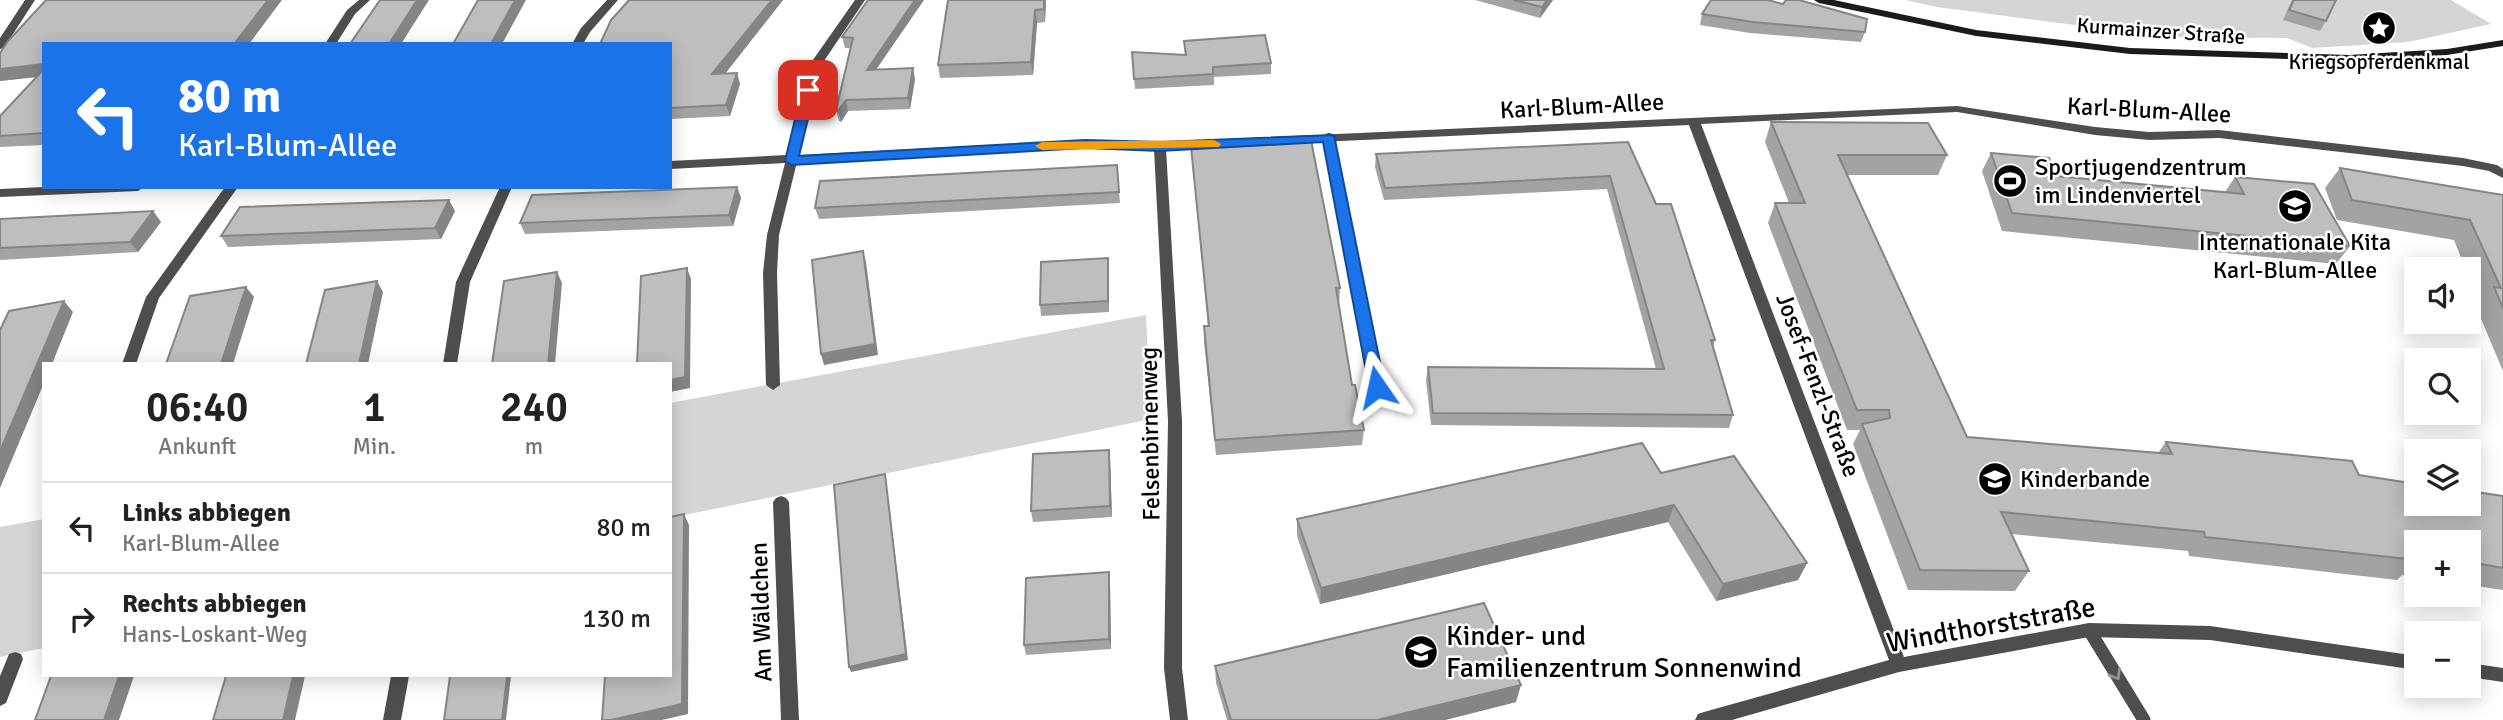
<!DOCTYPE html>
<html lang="de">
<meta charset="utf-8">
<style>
:root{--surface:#fff;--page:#f6f6f6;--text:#222;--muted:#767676;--line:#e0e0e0}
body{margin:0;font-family:Signika,sans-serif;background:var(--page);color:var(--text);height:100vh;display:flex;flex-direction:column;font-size:26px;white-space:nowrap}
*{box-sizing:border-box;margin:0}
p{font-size:23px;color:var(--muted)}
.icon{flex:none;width:38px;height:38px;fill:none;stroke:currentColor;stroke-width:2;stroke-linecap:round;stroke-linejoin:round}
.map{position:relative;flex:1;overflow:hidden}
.sheet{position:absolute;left:42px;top:362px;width:630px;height:315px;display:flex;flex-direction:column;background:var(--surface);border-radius:0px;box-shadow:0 4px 18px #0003}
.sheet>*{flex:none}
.guide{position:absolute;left:42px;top:42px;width:630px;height:147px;border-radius:0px;box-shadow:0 4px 18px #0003;background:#1a73e8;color:#fff;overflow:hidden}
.controls{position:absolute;left:2404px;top:257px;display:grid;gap:14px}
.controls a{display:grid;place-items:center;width:77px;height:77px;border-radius:0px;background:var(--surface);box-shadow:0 4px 18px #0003;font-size:35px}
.pin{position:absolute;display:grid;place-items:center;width:60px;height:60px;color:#fff;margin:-30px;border-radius:14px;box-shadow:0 4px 10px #0006}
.me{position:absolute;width:77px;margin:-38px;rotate:349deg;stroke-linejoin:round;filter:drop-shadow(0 0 5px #0008)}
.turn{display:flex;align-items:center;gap:24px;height:147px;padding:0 21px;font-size:32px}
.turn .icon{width:91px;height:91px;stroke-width:2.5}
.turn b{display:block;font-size:49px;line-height:60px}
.eta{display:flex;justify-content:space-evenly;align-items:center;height:119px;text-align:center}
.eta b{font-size:42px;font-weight:600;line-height:49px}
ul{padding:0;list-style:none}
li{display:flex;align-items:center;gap:21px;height:91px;padding:0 21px;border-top:2px solid var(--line)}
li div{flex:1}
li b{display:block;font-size:26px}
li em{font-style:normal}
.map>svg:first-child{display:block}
.green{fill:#d5d5d5}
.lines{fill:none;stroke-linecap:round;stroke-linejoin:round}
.service-far1{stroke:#4e4e4e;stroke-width:10}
.service{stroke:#4e4e4e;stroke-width:13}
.minor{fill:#4e4e4e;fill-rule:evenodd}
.secondary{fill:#1b1b1b;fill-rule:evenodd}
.wall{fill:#a3a3a3}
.shaded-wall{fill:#858585}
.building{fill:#bebebe;stroke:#858585;stroke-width:2}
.oneway{stroke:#959595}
.route{fill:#1a73e8;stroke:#114b97;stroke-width:2}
.slow{fill:#f59e0b}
.labels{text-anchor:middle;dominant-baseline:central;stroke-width:5;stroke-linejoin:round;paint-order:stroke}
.far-street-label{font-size:21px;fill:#000;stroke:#fff}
.far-poi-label{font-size:21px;fill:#000;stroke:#fff}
.street-label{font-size:24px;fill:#000;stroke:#fff}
.poi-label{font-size:24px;fill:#000;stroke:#fff;text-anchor:start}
.near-street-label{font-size:28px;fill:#000;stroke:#fff}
.near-poi-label{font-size:28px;fill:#000;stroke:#fff;text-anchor:start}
</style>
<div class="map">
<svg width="2503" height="720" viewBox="0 0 2503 720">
<rect width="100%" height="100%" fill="#fff"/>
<path class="green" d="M1905,0H2451L2491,24L2408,42L2312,48L2287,38L2167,37L1937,7Z
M1146,315L1151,419L670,518V403Z
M44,519V648L0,657V527Z"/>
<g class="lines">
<path class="service-far1" d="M1329,138L1363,315"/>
<path class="service" d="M1363,313L1377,387
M2089,630L2144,720"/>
<path class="minor" d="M25,0H35L4,48L0,49V38Z
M359,0H370L355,14L336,44H325L347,10Z
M607,0H618L590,32L583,44H572L581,28Z
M855,0H865L820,67L799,155L1085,140L1160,142L1957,106L2095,127L2149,132L2219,130L2463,158L2497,165L2503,169V178L2489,171L2463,166L2219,138L2149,140L2095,135L1957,112L1701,124L1904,657L2089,623L2210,626L2417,656V670L2210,640L2089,637L1899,672L1732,720H1695L1698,714L1704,712L1889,660L1689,125L1166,149L1182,421V668L1188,720H1170L1164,668L1168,421L1154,149L1085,148L797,162L779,235L777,273L780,385L773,390L766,385L763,273L767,235L785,163L670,169V161L786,155L808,67Z
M44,187H144L138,191L0,197V189Z
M225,187H238L159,298L136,364H122L146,297Z
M500,187H512L470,282L457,364H443L456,282Z
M781,496L786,498L789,502L799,720H781L773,502L776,498Z
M15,652L21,654L23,659L6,703L0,706V676L9,654Z
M2469,663L2503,668V682L2469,677Z
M391,676H409L401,720H383Z"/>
<path class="secondary" d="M1814,0H1834L1976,30L2130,48L2349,55L2447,49L2503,40V46L2447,55L2349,61L2130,54L1976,36L1819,3Z"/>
</g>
<path class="wall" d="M629,0H783L725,74L737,73L740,84L730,116L670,119V44Z
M868,0L877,69L915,79L910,109L848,111L841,122L839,121L836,110L851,48H845L842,37Z
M1046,0L1045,22L1037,23L1033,75L940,78L938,65Z
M1475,0H1553L1540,18Z
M2292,0H2336L2326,21L2320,31L2283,20Z
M1702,14L1865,32L1861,42L1750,33L1700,25Z
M1184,41L1271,63V74L1214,77V85L1135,89L1132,52L1185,55Z
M44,44V145L0,147V136L37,77L0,81V53Z
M1771,122L1947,155L1938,175H1847L1967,437L2158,453L2166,442L2359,475L2503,496V590L2469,585V542H2417V577L2402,575L2397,580L2189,556L2188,551L2011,534L2029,571L2015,591L1908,590L1853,444L1860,430H1847L1768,223L1775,203H1789L1765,142Z
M1628,142L1715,340L1713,347L1733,415L1729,428L1431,425L1426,380L1428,367L1656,369L1607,189L1384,200L1375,167L1376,154Z
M1191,147L1340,288L1339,304L1352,385L1364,430L1362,445L1216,455L1204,342V326H1208Z
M1991,153L2056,176L2225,192L2235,177L2350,246L2336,264L2002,231L1982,171Z
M1117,165L1120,203L819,219L815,208Z
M2340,168L2503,195V371L2476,307L2480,302L2469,276V270H2466L2454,240L2337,220L2325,188Z
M737,187L741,198L733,226L525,234L520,223Z
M153,211L161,222L138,252L0,260V219Z
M455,211L441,239L228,247L221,236Z
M1108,258L1109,312L1041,316L1040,305Z
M1110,460L1112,517L1033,522L1031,511Z
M1661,473L1807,563L1798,580L1716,601L1668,522L1320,604L1297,536V519Z
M1110,583L1111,649L1026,655L1024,645Z
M1215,666L1516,702L1445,720H1227L1216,683Z"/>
<path class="shaded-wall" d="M268,0H282L249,44H234Z
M417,0H429L401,44H389Z
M515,0H526L502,44H491Z
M772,0H783L716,85L712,74Z
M915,0H924L869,80L867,70Z
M1044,0H1046L1045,22L1044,9Z
M1547,0H1553L1540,18L1542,7Z
M1035,10L1037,23L1033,75L1031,62Z
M44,64V76L0,81V69Z
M913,68L915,79L910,109L908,98Z
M737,73L740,84L730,116L726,105Z
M846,100L848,111L841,122L838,111Z
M737,187L741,198L733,226L729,215Z
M449,200L455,211L441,239L435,228Z
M153,211L161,222L138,252L130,242Z
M863,251L866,262L878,355L824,365L821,354Z
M1108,258L1109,269V312L1108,301Z
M687,268L691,279L690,388L670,392V380Z
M557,272L562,283L555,364H548Z
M377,281L383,292L368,364H359Z
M246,287L254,297L233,364H221Z
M64,301L73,312L52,364H44V383L0,488V451Z
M1109,450L1110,460L1112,517L1110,506Z
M885,474L886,480L908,660L851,672L849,667Z
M1674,505L1668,522L1320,604L1321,588Z
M684,514L689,525L688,714L662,720H611Z
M1807,563L1798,580L1716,601L1723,584Z
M1109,572L1110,583L1111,649L1109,639Z
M119,676H134L119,720H104Z
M293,676H305L295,720H283Z
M507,676H511L506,720H502Z
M1521,685L1516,702L1445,720H1377Z"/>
<path class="building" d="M46,0H268L234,44H44V64L0,69V53L8,41Z
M380,0H417L389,44H350Z
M478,0H515L491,44H453Z
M629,0H772L712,74L737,73L726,105L670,108V44H600L611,20Z
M868,0H915L867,70L913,68L908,98L846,100L838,111L836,110L853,38L842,37Z
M948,0H1044V9L1035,10L1031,62L938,65Z
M1514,0H1547L1542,7Z
M1711,0H1768L1783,4L1786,0H1799L1867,19L1865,32L1753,22L1702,14Z
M2294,0H2336L2326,21L2289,10Z
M1265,35L1271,63L1213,67V74L1134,79L1132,52L1186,55L1184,41Z
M44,69V133L0,136V116Z
M1771,122L1928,123L1947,155H1838L1967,437L2172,454L2166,442L2352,461L2359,475L2417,484V504H2469V491L2503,496V568L2469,562V542H2417V554H2413L2417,560L2205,537L2204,532L2001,512L2029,571L1920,570L1862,424L1890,418L1889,410H1857L1775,203H1805Z
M1311,140L1340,288H1336L1352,385H1355L1364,430L1215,440L1204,326H1209L1191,147Z
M1628,142L1656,204H1671L1715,340H1711L1733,415L1433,413L1428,367L1664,369L1610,176L1385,188L1376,154Z
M1991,153L2049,158L2056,176L2244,194L2235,177L2314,184L2350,246L2012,213Z
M1117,165L1119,192L815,208L820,181Z
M2340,168L2503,195V308L2494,287L2501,288L2470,220L2352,200Z
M737,187L729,215L520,223L532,195Z
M449,200L435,228L221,236L240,207Z
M153,211L130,242L0,248V219Z
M863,251L875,344L821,354L812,260Z
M1108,258V301L1040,305L1041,262Z
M687,268L685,377L670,380V364H637L641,276Z
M557,272L548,364H492L504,281Z
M377,281L359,364H306L325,290Z
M246,287L221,364H166L190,296Z
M64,301L0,451V330L9,311Z
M1642,443L1661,473L1734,456L1807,563L1723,584L1674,505L1321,588L1297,519Z
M1109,450L1110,506L1031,511L1033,454Z
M885,474L906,654L849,667L834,485Z
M684,514L682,704L611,720H602L605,676H670V517Z
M1109,572V639L1024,645L1026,578Z
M1484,603L1521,685L1377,720H1231L1215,666Z
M51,676H119L104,720H35Z
M226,676H293L283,720H213Z
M450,676H507L502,720H444Z"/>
<defs><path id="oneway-chevron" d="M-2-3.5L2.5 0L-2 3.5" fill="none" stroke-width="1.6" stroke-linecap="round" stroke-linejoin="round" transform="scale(1.75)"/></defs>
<use class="oneway" href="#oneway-chevron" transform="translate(2116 675) rotate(59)"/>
<path class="route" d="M808,86L815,90L799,156L1085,140L1160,142L1334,135L1385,387L1377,393L1369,387L1323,142L1160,151L1085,148L792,165L785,161L802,90Z"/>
<path class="slow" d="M1214,140L1221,144L1219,147L1042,150L1035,146L1042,142Z"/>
<defs>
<g id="sight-disc" transform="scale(1.75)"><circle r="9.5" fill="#000" stroke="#fff"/><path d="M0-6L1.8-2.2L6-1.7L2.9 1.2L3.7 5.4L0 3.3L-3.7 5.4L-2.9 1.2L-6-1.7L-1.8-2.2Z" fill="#fff"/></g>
<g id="stadium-disc" transform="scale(1.75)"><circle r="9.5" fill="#000" stroke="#fff"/><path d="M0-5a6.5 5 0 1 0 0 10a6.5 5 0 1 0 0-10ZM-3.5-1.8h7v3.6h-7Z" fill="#fff"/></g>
<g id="school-disc" transform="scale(1.75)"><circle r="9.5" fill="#000" stroke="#fff"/><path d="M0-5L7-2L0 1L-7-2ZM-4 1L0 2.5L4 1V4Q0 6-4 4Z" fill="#fff"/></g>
</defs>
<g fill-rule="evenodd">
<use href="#sight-disc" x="2379" y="28"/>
<use href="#stadium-disc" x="2010" y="181"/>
<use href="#school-disc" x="2295" y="206"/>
<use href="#school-disc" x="1995" y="479"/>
<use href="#school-disc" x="1421" y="652"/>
</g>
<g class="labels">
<g class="far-street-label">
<text transform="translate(2161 31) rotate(4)">Kurmainzer Straße</text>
</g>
<g class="far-poi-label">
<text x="2379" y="62">Kriegsopferdenkmal</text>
</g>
<g class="street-label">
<text transform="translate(1582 106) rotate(-3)">Karl-Blum-Allee</text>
<text transform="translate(2149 110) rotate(3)">Karl-Blum-Allee</text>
<text transform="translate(1818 385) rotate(69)">Josef-Fenzl-Straße</text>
<text transform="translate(1150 434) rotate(-91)">Felsenbirnenweg</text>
<text transform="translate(761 612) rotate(-92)">Am Wäldchen</text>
</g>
<g class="poi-label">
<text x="2035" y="167">Sportjugendzentrum<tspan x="2035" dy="28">im Lindenviertel</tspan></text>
<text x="2295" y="242" text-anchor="middle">Internationale Kita<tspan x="2295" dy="28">Karl-Blum-Allee</tspan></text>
<text x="2020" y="479">Kinderbande</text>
</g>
<g class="near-street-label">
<text transform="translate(1991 625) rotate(-10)">Windthorststraße</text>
</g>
<g class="near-poi-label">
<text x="1446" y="636">Kinder- und<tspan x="1446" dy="32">Familienzentrum Sonnenwind</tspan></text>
</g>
</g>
</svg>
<div class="controls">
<a><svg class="icon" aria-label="sound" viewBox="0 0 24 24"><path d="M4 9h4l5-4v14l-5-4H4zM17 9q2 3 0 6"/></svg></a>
<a><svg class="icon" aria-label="search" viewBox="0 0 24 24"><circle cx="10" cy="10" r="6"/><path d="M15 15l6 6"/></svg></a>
<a><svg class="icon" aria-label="layers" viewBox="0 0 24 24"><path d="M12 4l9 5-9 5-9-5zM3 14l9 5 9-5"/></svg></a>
<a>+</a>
<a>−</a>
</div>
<div class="pin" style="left:808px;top:90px;background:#d93025"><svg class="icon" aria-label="arrive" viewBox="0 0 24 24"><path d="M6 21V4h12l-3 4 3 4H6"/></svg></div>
<svg class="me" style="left:1377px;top:387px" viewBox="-20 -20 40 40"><path d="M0-17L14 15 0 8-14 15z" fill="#1a73e8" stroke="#fff" stroke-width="4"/></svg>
<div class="guide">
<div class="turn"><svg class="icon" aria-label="left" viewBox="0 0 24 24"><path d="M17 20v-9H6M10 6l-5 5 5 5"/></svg><div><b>80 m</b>Karl-Blum-Allee</div></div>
</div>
<section class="sheet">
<div class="eta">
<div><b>06:40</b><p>Ankunft</p></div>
<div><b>1</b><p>Min.</p></div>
<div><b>240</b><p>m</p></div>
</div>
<ul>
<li><svg class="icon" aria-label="left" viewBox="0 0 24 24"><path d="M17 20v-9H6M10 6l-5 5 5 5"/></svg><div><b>Links abbiegen</b><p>Karl-Blum-Allee</p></div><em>80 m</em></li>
<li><svg class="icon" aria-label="right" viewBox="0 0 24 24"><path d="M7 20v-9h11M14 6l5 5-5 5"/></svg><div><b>Rechts abbiegen</b><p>Hans-Loskant-Weg</p></div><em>130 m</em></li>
</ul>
</section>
</div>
